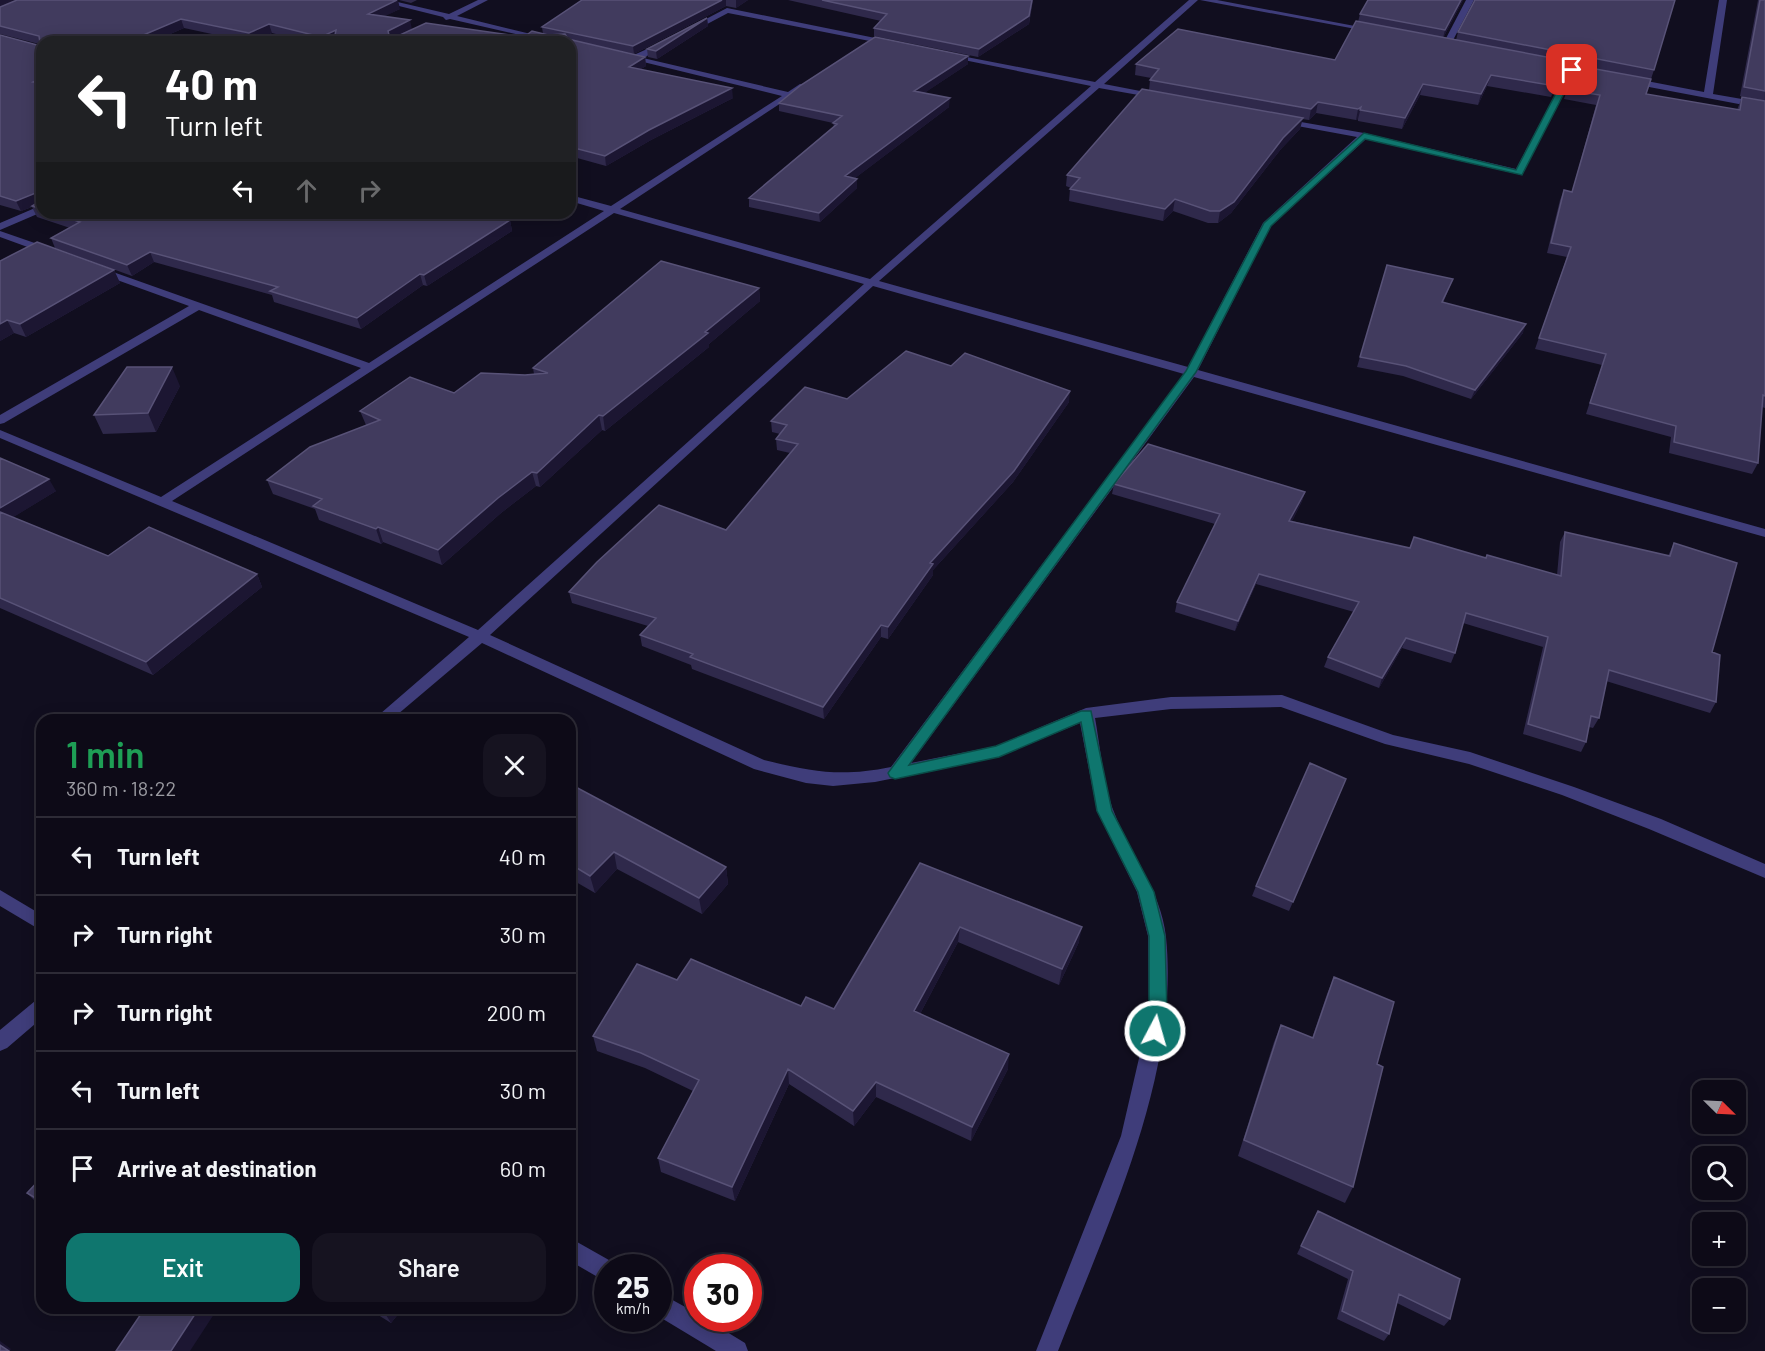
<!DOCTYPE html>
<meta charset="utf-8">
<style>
:root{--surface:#0d0a17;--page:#161320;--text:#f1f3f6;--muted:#9a9aa1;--line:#2d2b36;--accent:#0f766e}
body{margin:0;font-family:Barlow,sans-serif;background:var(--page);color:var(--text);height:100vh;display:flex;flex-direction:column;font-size:22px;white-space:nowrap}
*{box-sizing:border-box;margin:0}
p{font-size:20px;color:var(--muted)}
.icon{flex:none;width:33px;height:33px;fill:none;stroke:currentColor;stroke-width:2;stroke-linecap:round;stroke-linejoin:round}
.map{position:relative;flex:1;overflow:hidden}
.panel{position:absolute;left:36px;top:714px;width:540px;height:600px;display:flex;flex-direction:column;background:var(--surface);border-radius:18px;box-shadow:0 3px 15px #0003,0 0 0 2px var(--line)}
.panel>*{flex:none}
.hud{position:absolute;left:36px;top:36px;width:540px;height:183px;border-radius:18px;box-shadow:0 3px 15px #0003,0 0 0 2px var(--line);background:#202124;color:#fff;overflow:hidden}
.needle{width:39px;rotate:114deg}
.buttons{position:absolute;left:1692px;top:1080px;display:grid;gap:12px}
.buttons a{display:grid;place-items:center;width:54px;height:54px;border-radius:12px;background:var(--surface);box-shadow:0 3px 15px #0003,0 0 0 2px var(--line);font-size:30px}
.speed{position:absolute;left:594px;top:1254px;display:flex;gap:12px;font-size:30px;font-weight:700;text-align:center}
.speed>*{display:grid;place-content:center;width:78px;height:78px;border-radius:50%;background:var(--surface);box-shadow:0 3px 15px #0003,0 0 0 2px var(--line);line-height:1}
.speed small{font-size:15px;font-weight:400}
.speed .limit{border:9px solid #d22;background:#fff;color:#111}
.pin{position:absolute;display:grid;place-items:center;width:51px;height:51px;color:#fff;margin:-26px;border-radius:12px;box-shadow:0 3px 9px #0006}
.me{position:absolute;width:66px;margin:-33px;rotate:6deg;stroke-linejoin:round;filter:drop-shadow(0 0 4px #0008)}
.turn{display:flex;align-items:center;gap:21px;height:126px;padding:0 30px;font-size:27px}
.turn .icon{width:78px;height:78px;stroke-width:2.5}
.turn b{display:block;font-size:42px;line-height:51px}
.lanes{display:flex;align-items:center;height:57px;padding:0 30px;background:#0003;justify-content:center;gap:30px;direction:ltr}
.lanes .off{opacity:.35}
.round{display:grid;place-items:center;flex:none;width:63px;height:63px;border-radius:18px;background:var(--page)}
.overview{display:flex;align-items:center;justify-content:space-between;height:102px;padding:0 30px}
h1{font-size:36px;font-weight:600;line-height:45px;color:#1e9e55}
.cta{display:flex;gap:12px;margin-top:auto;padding:12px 30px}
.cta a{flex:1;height:69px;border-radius:18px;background:var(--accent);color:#fff;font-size:24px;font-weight:600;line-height:69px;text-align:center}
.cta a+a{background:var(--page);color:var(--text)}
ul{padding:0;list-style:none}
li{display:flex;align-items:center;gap:18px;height:78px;padding:0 30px;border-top:2px solid var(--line)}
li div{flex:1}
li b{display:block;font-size:22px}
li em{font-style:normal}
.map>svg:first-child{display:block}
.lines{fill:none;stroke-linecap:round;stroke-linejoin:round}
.minor{fill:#3f3d7a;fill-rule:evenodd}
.wall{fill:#2f294b}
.shaded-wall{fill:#1c1632}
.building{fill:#413b5e;stroke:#585277;stroke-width:1.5}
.route{fill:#0f766e;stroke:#0a4d48;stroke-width:1.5}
</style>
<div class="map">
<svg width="1765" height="1351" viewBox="0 0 1765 1351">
<rect width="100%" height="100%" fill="#110e1f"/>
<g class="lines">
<path class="minor" d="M375,0H389L449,14L478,0H488L457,16L564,42H550L450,19L446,20L443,17Z
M1189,0H1198L1104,84L1161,95V99L1099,88L879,281L1188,367L1263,223L1357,137L1281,123L1277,120L1278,118L1364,133L1516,169L1568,70L1575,68L1576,70L1522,175L1366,139L1271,226L1198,370L1765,529V537L1194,377L911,763L996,746L1086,708L1171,697L1282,695L1393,735L1470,752L1574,787L1661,819L1765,864V878L1649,829L1562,795L1469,764L1385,744L1281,707L1171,709L1095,718C1100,745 1104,788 1114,812C1130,855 1161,890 1166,937C1180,1076 1107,1224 1058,1351H1036L1121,1136L1149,1015L1148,936L1137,892L1097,811L1080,723L999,757L875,782L833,786L806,783L754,769L482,643L391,720H373L469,637L0,438V430L161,497L361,368L199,310L4,423L0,424V415L189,306L95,272V268L99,267L369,363L604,211L570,201V195L611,206L782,96L627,58L665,41L669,43L668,45L643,58L788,92L800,84L807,86L620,209L870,279L1091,86L949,57H946V53L1095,82ZM614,213L864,284L478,630L172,501ZM873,286L1184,374L891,767C842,777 812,772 764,760L490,635Z
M1200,0H1217L1376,30L1372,32Z
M1466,0H1474L1451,44L1444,46L1443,44Z
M1719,0H1727L1713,94L1765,103V109L1628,83V79L1631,78L1704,92Z
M727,8L890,41L894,43L890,45L728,13L694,31L687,29Z
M42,205V212L0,230V223Z
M0,231L52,249L53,251L44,253L0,237Z
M0,890L42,915V931L0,906Z
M42,999V1018L7,1048L0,1051V1030L35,1001Z
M570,1238L616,1264L617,1268H608V1283L570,1261Z
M658,1292L698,1314V1318H704L745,1343L748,1351H716L658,1316Z"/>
</g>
<path class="wall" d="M0,0L400,9L384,16L412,29L524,37L543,34L542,27L582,0H748L736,8L726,6L634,54L609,48L645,57L646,66L641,69L733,98L651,140L606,166L570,156V42H334V41L332,42H307L272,33L254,42H249L184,28L152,42H42V213H486L510,220L512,231L427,286L423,285L361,329L274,302L272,295L154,262L132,276L55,248L51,238L70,228L37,217L32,207L21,211L0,205V35L37,45L39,44L0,34Z
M399,0H417L411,3Z
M788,0H1033L1029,24L978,57L874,36V28L881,21Z
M1368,0H1463L1443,38L1456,40L1458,32L1654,70L1646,94L1737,110L1742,97L1759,100L1740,96L1758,0H1765V408L1762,407L1758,463L1752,474L1669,453L1671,437L1586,414L1602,365L1535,349L1567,257L1547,253L1560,200L1564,190L1572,192L1596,105L1564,99L1567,90L1592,68L1568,63L1565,72L1551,97L1487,86L1478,105L1420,95L1402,129L1358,121V119L1356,120L1316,113L1309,120L1302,119L1300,129L1281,149L1231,213L1218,223H1208L1173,211L1163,221L1069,201L1070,189L1071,188L1066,186L1067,175L1149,90L1150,80L1151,78L1135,75L1136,64L1335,60L1358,22L1360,14Z
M707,18L708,26L657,59L648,57L647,49Z
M968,56V64L924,93L949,107L855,178L857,188L820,222L749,207V198L834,127L833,123L779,111V103Z
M0,261L114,270L120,283L26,337L14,333L0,341Z
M1387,265L1453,279L1443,303L1523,333L1471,399L1403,376L1357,367Z
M759,288L760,301L709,344V347L605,431L602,430L540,487L536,486L501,513L442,565L383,542L381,544L319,520L315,509L273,494L267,480L366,425L360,411L454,393L525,375L534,374L533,368Z
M951,366L1069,402L1013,482L933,570V575L888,639L881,637L824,719L692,669L691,665L642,646L640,635L648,626L572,603L569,592L726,530L790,453L777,450L776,439L780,434L772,432L771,421L847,399Z
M180,386L156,432L103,434L94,415Z
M0,458L56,491L13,517L108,556L257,574L262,587L153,675L0,608Z
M1114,484L1305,492L1302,501L1292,521L1410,548L1486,558L1557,575L1560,542L1565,532L1668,556L1674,543L1712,652L1716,702L1710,713L1606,681L1599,718L1593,728L1589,727L1586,742L1581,752L1523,734L1543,647L1463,623L1455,653L1451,663L1402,648L1379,688L1324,667L1328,657L1354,612L1256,584L1235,631L1175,612L1177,602L1215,524L1112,494Z
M570,784L726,867L728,884L702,914L617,869L595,893L576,882L570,890Z
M1342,789L1289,911L1252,896L1256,886Z
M920,863L1079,942L1059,985L958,942L920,1014L1008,1069L971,1141L876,1097L854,1126L789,1084L735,1201L661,1172L658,1158L693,1091L645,1068L597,1051L593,1036L677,980L801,1006L834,1009Z
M1334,977L1377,1064L1353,1187L1345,1203L1238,1156L1274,1042L1281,1025L1312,1038L1327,994Z
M42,1177V1205L35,1201L27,1193Z
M1318,1211L1450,1319L1444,1326L1397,1303L1389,1334L1384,1341L1337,1319L1348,1279L1297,1254Z
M367,1308H403L391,1323Z"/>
<path class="shaded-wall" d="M0,0H23L0,8Z
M398,0L400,9L371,23L368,14Z
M722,0H726V6L634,54L633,46Z
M736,0H748L736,8Z
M1032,0L1029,24L978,57L979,49Z
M1461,0H1463L1443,38L1445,30Z
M707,18L708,26L657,59L656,51Z
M181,19L184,28L152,42H127Z
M410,20L412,29L390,40L388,31Z
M269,24L272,33L252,42L249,33Z
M336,30L334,41L332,42H323L321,37Z
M968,56V64L914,100V91Z
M645,57L646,66L630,76L629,67Z
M1568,61L1565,72L1551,97L1555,86Z
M1491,75L1487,86L1478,105L1481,94Z
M42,78V89L33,82Z
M1423,84L1420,95L1402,129L1405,118Z
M732,88L733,98L651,140L606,166L605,156L649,130Z
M950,98L949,107L846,185L845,176Z
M1318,102L1316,113L1309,120L1311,109Z
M1361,107L1358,119L1356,120L1358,109Z
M1303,118L1300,129L1281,149L1231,213L1218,223L1220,211L1283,138Z
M857,179V188L820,222L819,213Z
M38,192L42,203L21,211L16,201Z
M1175,199L1173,211L1163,221L1165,209Z
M510,220L512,231L427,286L424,275Z
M150,252L154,262L132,276L127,265Z
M114,270L120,283L26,337L20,324Z
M420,274L423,285L361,329L357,318Z
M759,288L760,301L709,344V347L605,431L603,416Z
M7,320L14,333L0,341V324Z
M1526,324L1523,333L1471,399L1475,390Z
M172,367L180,386L156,432L148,413Z
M1070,391L1069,402L1013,482L933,570V575L888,639V627L930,563Z
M599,415L602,430L540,487L537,473Z
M532,472L536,486L501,513L442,565L438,550L498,498Z
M49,479L56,491L4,523L0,516V508Z
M1305,492L1302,501L1287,531L1289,521Z
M378,527L383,542L381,544L376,529Z
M257,574L262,587L153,675L146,662Z
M1259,574L1256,584L1235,631L1238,621Z
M881,625V637L824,719L823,707Z
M1406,638L1402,648L1379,688L1382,678Z
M614,852L617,869L595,893L590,876Z
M572,865L576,882L570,890V868Z
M726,867L728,884L702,914L699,898Z
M960,927L958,942L913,1027L914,1011Z
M1082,927L1079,942L1059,985L1062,969Z
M1009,1054L1008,1069L971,1141L972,1127Z
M788,1069L789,1084L735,1201L732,1187Z
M876,1082V1097L854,1126L853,1111Z
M199,1308H218L190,1351H171Z
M391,1308H403L391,1323L386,1315Z
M0,1341L11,1349L9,1351L0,1345Z"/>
<path class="building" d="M17,0H397L368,14L410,20L388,31L389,35H400L426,23L524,37L532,31L548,35L565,34L568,39L645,57L629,67L732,88L649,130L605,156L570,147V42H343L334,40L336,30L321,37L269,24L249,33L181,19L127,42H42V78L33,82L42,84V209L32,206L39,202L38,192L16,201L0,196V35L37,45L40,43L39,36L0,26V7Z
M582,0H722L633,46L542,27Z
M822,0H1032L1029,16L979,49L874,28L887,14Z
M1368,0H1461L1445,30L1360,14Z
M1475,0H1675L1654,70L1458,32Z
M1760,0H1765V91L1744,87Z
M707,18L656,51L647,49Z
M1356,21L1568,61L1555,86L1491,75L1481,94L1423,84L1405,118L1360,110L1361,107L1358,109L1318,102L1311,109L1150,80L1159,69L1136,64L1178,29L1335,60Z
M875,37L968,56L914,91L950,98L845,176L857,179L819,213L749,198L837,124L833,123L842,116L779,103L801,85Z
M1579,66L1651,79L1646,94L1740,110L1742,97L1765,101V396L1763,395L1758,463L1674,442L1676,426L1590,403L1606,354L1539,338L1571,247L1551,243L1564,190L1572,192L1600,95L1567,90Z
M1142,89L1303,118L1283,138L1234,202L1220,211H1210L1175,199L1165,209L1070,189L1080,178L1067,175Z
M53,213H486L510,220L424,275L420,274L357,318L270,291L278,287L150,252L127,265L51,238L80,222Z
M37,242L114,270L20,324L7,320L0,324V261Z
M661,261L759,288L705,332L708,333L603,416L599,415L537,473L532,472L498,498L438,550L378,527L376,529L313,506L322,499L267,480L310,447L380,420L360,411L410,377L454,393L481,373L525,375L548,373L533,368Z
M1387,265L1453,279L1442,302L1526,324L1475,390L1406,366L1360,357Z
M906,351L951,366L965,353L1070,391L1014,471L930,563L933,564L888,627L881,625L823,707L690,657L693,654L640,635L656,618L569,592L597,562L659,505L726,530L798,444L776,439L787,425L771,421L805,387L847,399Z
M127,367H172L148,413L94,415Z
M1148,444L1305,492L1289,521L1410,548L1414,537L1486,558L1487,555L1561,576L1565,532L1670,556L1674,543L1737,563L1712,652L1720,655L1716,702L1609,670L1599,718L1591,716L1586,742L1528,724L1548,637L1466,613L1455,653L1406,638L1382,678L1328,657L1359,602L1259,574L1238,621L1177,602L1220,514L1114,484Z
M0,458L49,479L0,508Z
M0,512L108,556L149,527L257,574L146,662L0,598Z
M1310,763L1346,779L1293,902L1256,886Z
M570,784L726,867L699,898L614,852L590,876L572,865L570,868Z
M920,863L1082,927L1062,969L960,927L914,1011L1009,1054L972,1127L876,1082L853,1111L788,1069L732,1187L658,1158L699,1080L641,1053L593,1036L637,964L677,980L691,959L801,1006L806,997L834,1009Z
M1334,977L1394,1002L1377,1064L1383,1067L1353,1187L1244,1140L1281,1025L1313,1038Z
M42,1177V1202L27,1193Z
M1318,1211L1460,1279L1450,1319L1399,1294L1389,1334L1342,1311L1353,1271L1301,1246Z
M145,1308H199L171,1351H116Z
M374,1308H391L386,1315Z
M0,1345L9,1351H0Z"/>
<path class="route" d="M1572,67L1576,70L1522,175L1365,139L1271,226L1196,372L909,765L996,746L1081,711H1091L1112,811L1154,892L1165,936L1167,1015L1161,1037L1155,1039L1149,1037L1146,1031L1149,1015V936L1138,892L1097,811L1081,722L999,757L895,779L890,777L888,773L1186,371L1264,223L1364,133L1516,170L1568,70Z"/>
</svg>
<div class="buttons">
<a><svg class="needle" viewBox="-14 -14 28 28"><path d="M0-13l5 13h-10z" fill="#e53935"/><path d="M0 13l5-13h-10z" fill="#9a9aa1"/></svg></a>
<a><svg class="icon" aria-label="search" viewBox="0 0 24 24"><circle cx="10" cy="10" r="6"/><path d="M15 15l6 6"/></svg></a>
<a>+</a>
<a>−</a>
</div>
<div class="speed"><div>25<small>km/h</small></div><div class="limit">30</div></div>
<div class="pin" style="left:1572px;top:70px;background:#d93025"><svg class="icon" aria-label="arrive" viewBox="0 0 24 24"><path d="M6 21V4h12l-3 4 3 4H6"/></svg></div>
<svg class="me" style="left:1155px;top:1031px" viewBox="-20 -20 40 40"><circle r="17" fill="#0f766e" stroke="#fff" stroke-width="3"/><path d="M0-11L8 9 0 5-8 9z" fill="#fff"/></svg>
<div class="hud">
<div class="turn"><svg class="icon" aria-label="left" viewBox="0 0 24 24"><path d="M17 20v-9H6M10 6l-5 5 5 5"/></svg><div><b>40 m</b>Turn left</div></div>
<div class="lanes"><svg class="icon" aria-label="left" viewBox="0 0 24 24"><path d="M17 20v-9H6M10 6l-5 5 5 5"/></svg><svg class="icon off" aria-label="ahead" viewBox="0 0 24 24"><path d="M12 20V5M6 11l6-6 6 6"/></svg><svg class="icon off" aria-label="right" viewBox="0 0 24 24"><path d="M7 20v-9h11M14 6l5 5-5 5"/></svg></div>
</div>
<section class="panel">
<div class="overview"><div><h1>1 min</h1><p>360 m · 18:22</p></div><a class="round"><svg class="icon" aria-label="close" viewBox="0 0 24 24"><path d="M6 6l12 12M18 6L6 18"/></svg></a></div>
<ul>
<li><svg class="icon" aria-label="left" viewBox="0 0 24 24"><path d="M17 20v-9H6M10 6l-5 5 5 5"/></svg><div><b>Turn left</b></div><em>40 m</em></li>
<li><svg class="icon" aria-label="right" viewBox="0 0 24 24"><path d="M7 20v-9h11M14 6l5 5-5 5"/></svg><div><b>Turn right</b></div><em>30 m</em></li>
<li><svg class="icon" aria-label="right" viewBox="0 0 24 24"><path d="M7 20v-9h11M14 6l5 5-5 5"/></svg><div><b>Turn right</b></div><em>200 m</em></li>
<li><svg class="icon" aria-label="left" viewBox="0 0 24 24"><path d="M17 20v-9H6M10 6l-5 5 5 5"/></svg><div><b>Turn left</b></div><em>30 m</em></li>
<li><svg class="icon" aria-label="arrive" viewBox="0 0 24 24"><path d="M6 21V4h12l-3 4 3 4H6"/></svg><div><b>Arrive at destination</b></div><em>60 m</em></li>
</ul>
<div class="cta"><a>Exit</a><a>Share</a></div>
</section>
</div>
